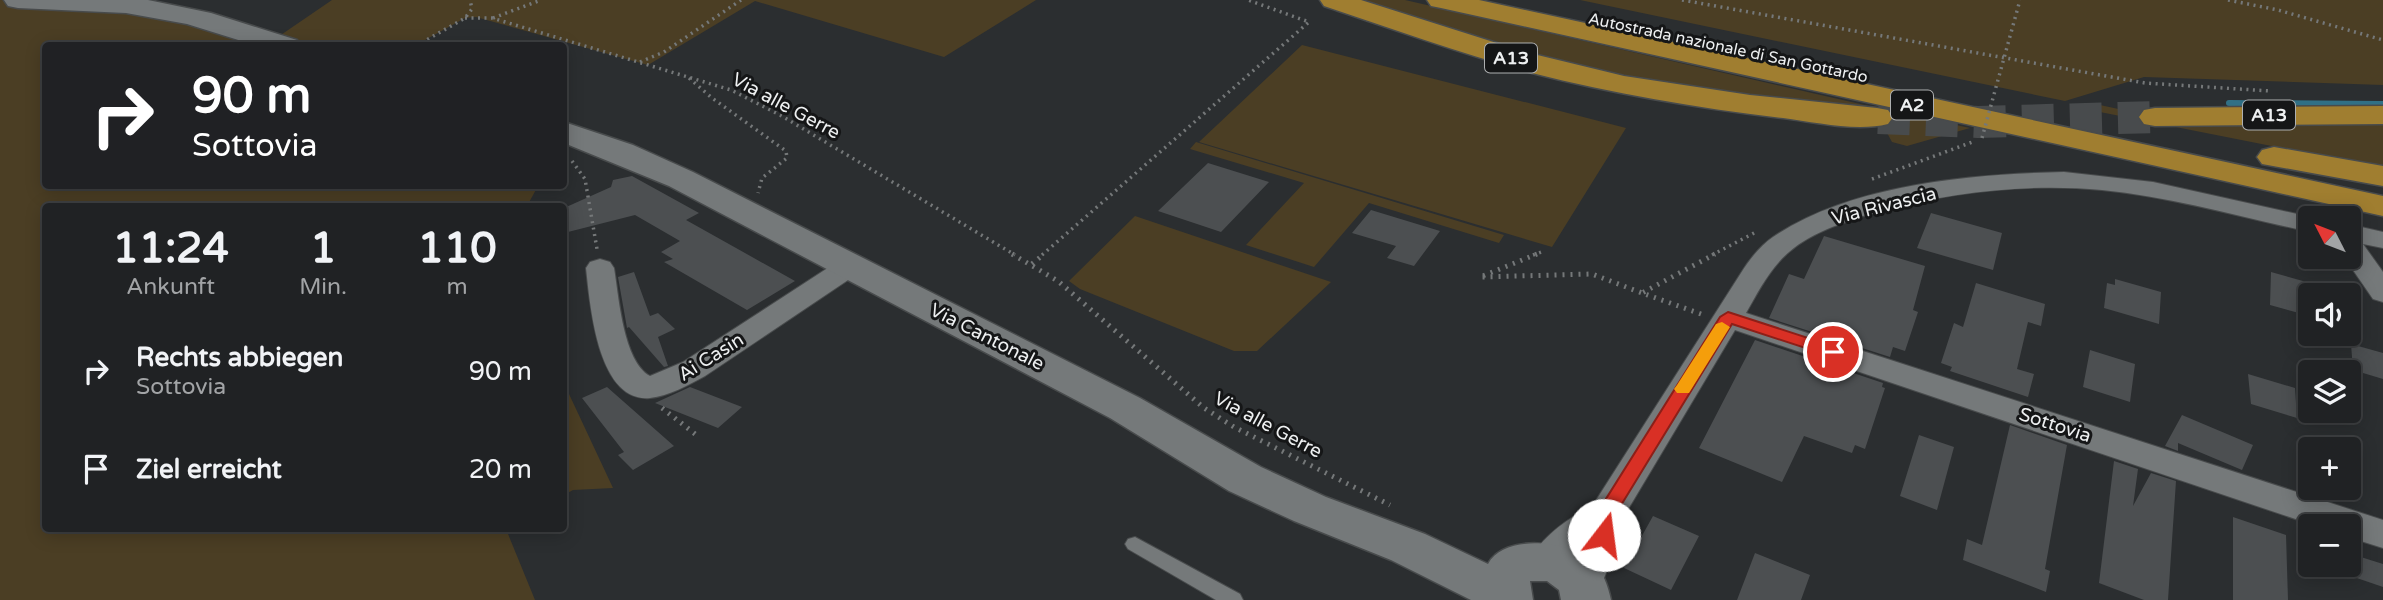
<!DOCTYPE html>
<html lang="de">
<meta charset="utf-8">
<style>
:root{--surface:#202224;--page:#282a2c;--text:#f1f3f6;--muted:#a2a4a6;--line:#3d3f41}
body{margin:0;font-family:"Varela Round",sans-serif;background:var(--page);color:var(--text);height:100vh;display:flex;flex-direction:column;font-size:26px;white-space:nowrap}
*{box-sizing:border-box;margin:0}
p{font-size:23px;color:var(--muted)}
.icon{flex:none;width:38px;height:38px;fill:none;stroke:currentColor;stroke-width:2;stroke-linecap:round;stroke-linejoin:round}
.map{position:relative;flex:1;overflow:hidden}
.sheet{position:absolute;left:42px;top:203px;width:525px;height:329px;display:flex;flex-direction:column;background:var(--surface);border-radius:7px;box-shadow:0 4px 18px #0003,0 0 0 2px var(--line)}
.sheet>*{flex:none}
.guide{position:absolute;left:42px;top:42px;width:525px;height:147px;border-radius:7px;box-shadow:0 4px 18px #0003,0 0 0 2px var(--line);background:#202124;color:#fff;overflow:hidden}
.needle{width:46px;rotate:312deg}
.tools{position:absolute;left:2298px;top:206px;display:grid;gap:14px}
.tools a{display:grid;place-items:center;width:63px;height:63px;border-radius:7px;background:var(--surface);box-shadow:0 4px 18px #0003,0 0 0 2px var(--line);font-size:35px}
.pin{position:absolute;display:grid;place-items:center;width:60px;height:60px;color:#fff;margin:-30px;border:4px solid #fff;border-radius:50%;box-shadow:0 2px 7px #0007}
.me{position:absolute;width:77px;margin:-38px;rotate:15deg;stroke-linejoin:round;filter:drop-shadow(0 0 5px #0008)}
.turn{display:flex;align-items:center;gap:24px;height:147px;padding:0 35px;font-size:32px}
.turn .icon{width:91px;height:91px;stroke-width:2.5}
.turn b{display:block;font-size:49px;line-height:60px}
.eta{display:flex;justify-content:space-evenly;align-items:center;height:119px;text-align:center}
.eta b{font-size:42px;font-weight:700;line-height:49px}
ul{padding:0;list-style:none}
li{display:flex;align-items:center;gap:21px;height:98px;padding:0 35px}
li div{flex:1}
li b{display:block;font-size:26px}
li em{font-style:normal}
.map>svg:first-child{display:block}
.green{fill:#4b3e24}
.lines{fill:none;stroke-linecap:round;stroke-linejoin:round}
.stream{stroke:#307086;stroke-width:6}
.building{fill:#4c4f51}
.motorway-tunnel{stroke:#484b4d;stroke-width:32;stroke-dasharray:32 16;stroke-linecap:butt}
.service-casing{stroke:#484b4c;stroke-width:2}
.minor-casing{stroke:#484b4c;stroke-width:2}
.secondary-casing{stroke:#484b4c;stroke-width:3}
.motorway-casing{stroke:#484b4c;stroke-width:3}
.path-far1{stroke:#757879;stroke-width:3.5;stroke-dasharray:2 4.5;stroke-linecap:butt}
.path{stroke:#757879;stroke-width:5;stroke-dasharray:2 6;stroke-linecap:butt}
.service{fill:#75797a;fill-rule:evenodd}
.minor{fill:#75797a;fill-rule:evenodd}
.secondary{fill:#75797a;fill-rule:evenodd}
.motorway{fill:#a07e30;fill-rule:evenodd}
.path-bridge{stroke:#757879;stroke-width:3.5;stroke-dasharray:2 4.5;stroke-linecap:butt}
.route{fill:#d93025;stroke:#8d1f18;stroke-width:2}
.slow{fill:#f59e0b}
.labels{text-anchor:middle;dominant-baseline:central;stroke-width:6;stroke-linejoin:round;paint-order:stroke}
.far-street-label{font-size:16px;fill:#eef0f1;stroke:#151617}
.shield{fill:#151617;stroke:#adafb0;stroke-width:2}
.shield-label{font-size:18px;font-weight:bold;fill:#eef0f1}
.street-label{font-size:19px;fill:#eef0f1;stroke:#151617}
</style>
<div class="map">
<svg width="2383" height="600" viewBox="0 0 2383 600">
<rect width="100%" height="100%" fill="#2b2e30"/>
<path class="green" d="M0,0L99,3L272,41L332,0H1036L944,57L755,1L648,65L476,17L465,18L416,45L46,46V186H538L527,206H46V528L506,529L535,600H0Z
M1346,0H1405L1869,106L1845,111L1596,75Z
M1580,0H2383V85L2144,77L2065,101Z
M1302,45L1626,128L1552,247L1199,142Z
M2100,105L2197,126L2383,123V168L2100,112Z
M1873,107L1970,128L1907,146L1892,142Z
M1196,142L1504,235L1499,243L1369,203L1314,267L1246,245L1304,183L1190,149Z
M1135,216L1331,282L1257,351H1234L1080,289L1069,281Z
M564,364L569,394L613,488L573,490L564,495Z"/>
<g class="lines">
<path class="stream" d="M2229,103L2383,104"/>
</g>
<path class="building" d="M1208,163L1269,182L1221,232L1158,211Z
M632,176L699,213L686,220L795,281L747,310L664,262L673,259L661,252L680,241L635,215L564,233V208L611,187L613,180Z
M1371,210L1440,231L1414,266L1387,258L1396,246L1352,233Z
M1931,213L2002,233L1993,270L1917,248Z
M1824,236L1925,266L1913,310L1918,312L1905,351L1893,347L1890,357L1769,318L1789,274L1804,279Z
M634,272L650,316L658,313L675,329L658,337L668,366L664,367L629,327L627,328L618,277Z
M2271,272L2310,283V316L2270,305Z
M2115,279L2161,292L2159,324L2104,308L2107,283L2115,285Z
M1976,283L2045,304L2041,326L2028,322L2017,369L2034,374L2028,397L1950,371L1952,367L1941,363L1954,323L1963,327Z
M1755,340L1883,383L1882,387L1885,388L1865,449L1855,445L1852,453L1804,436L1782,482L1699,448Z
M2351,344L2383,353V379L2353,370Z
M2090,350L2135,364L2130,402L2083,387Z
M2248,374L2295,388L2297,418L2251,404Z
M607,387L674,446L633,470L618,455L624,452L582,398Z
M690,387L742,407L718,428L655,403Z
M2182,415L2253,445L2242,470L2178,443V451L2165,446Z
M2010,425L2067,445L2045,569L2050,571L2046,592L1963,560L1967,539L1982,545Z
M1919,435L1954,447L1937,510L1900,496Z
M2114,461L2138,469L2133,506L2151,473L2176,481L2168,600H2144L2099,583Z
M1653,516L1699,536L1671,590L1624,568Z
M2233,517L2286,535L2288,600H2233Z
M1755,553L1810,575L1801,600H1737Z
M2348,553L2383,564V587L2348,575Z"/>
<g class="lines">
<path class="motorway-tunnel" d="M1878,118L1978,122L2155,117"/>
<g class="service-casing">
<path id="service" d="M1135,537L1240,594L1243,600H1216L1128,549L1125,544L1128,539Z"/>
</g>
<g class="minor-casing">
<path id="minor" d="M2064,172L2153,182L2320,219H2310V232C2241,217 2172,197 2102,190C2029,183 1951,192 1880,211C1850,220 1813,231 1789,252C1770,268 1758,292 1746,313L2383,520V548L2348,537V527H2319L1735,330L1624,516L1618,543L1596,598H1570L1564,587L1575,557C1562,571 1554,577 1535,571L1529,561C1542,536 1569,518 1593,505L1741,273C1749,260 1760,246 1773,237C1851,184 1973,174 2064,172Z
M2348,224L2383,232V248L2363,244L2383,272V302L2373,299L2344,257H2348Z
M850,257L860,260L864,266L860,272L705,376C688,385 669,396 650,398C597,403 590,303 586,268L590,262L600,259L610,262L614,268C619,297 623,361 650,376L683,362L840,260Z"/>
</g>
<g class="secondary-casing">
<path id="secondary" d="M4,0H148L211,13L297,40L301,46H258L187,24L126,13L18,8L8,6Z
M564,122L633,145L693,172L1140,398L1261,467L1326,497L1425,534L1488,564C1504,533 1569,541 1592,561C1603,571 1608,586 1611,600H1561L1559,590L1547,581H1530L1533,600H1471L1391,560L1294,521L1229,491L1110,418L669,186L564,143Z"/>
</g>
<g class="motorway-casing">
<path id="motorway" d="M1320,0H1361L1525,52L1624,76L1750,95L1877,108L1888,110L1893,117L1888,124C1856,132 1815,122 1783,118C1698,108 1614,94 1532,73C1462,54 1393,29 1324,6Z
M1427,0H1479L2383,196V216L1441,8L1431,6Z
M2383,106V124L2155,126L2144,124L2139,117L2144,110L2155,108Z
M2274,147L2383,166V186L2262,164L2257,157L2262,150Z"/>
</g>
<path class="path-far1" d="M1682,0L2145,83L2270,91
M2228,0L2278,10L2383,40
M465,18H492L731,90L780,115L1015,255
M493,18L541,0
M416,46L465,18L472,9L470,0
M640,62L664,52L741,0
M689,78L712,98L786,151L787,158L762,178L758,193
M572,161L585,179L597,249
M1872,179L1975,141
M1042,255L1309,22L1248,0
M1533,255L1544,251
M1712,255L1756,232"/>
<path class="path" d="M1012,254L1058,281L1204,408L1234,427L1390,505
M1537,254L1480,277L1592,274L1642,293
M1032,264L1044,254
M1701,314L1642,293L1715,254
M662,408L699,437"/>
<use href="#service" class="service"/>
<use href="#minor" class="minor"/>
<use href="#secondary" class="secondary"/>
<use href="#motorway" class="motorway"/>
<path class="path-bridge" d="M1982,138L2020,0"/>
</g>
<path class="route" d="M1728,312L1839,348L1841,352L1833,357L1732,324L1615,515L1611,541H1597L1594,535L1599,510L1720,317Z"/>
<path class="slow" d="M1722,322L1730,327L1689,393H1677L1674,389L1677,385L1716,324Z"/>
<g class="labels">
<g class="far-street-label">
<text transform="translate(1728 48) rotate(12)">Autostrada nazionale di San Gottardo</text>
</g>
<g class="shield">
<rect x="1485" y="43.5" width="52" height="29" rx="5"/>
<rect x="1891" y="90.5" width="42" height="29" rx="5"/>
<rect x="2243" y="100.5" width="52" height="29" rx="5"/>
</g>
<g class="shield-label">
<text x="1511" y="58">A13</text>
<text x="1912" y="105">A2</text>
<text x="2269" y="115">A13</text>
</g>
<g class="street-label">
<text transform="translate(786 106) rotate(28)">Via alle Gerre</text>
<text transform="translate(1884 206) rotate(-14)">Via Rivascia</text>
<text transform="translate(987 337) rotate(27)">Via Cantonale</text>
<text transform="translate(711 357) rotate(-32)">Ai Casin</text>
<text transform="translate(1268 425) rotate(28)">Via alle Gerre</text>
<text transform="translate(2055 425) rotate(18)">Sottovia</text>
</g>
</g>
</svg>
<div class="tools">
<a><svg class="needle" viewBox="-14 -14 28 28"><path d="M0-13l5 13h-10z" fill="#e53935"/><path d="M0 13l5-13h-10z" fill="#a2a4a6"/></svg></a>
<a><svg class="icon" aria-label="sound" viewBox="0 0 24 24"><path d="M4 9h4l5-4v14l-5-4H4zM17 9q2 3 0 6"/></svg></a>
<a><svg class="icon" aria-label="layers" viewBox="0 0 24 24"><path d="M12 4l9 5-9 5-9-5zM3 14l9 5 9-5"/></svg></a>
<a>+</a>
<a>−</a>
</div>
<div class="pin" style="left:1833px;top:352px;background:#d93025"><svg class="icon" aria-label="arrive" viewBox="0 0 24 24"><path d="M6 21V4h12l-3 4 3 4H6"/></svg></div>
<svg class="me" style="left:1604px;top:535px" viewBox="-20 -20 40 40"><circle r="19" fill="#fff"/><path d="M0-13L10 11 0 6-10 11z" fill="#d93025"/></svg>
<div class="guide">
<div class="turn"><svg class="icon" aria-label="right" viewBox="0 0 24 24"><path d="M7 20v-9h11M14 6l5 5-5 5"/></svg><div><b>90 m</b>Sottovia</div></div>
</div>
<section class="sheet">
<div class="eta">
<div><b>11:24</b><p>Ankunft</p></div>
<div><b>1</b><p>Min.</p></div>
<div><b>110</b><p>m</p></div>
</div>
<ul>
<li><svg class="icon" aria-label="right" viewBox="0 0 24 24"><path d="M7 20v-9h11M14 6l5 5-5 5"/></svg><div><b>Rechts abbiegen</b><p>Sottovia</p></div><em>90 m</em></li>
<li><svg class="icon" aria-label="arrive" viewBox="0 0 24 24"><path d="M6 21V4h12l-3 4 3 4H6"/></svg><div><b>Ziel erreicht</b></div><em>20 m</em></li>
</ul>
</section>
</div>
